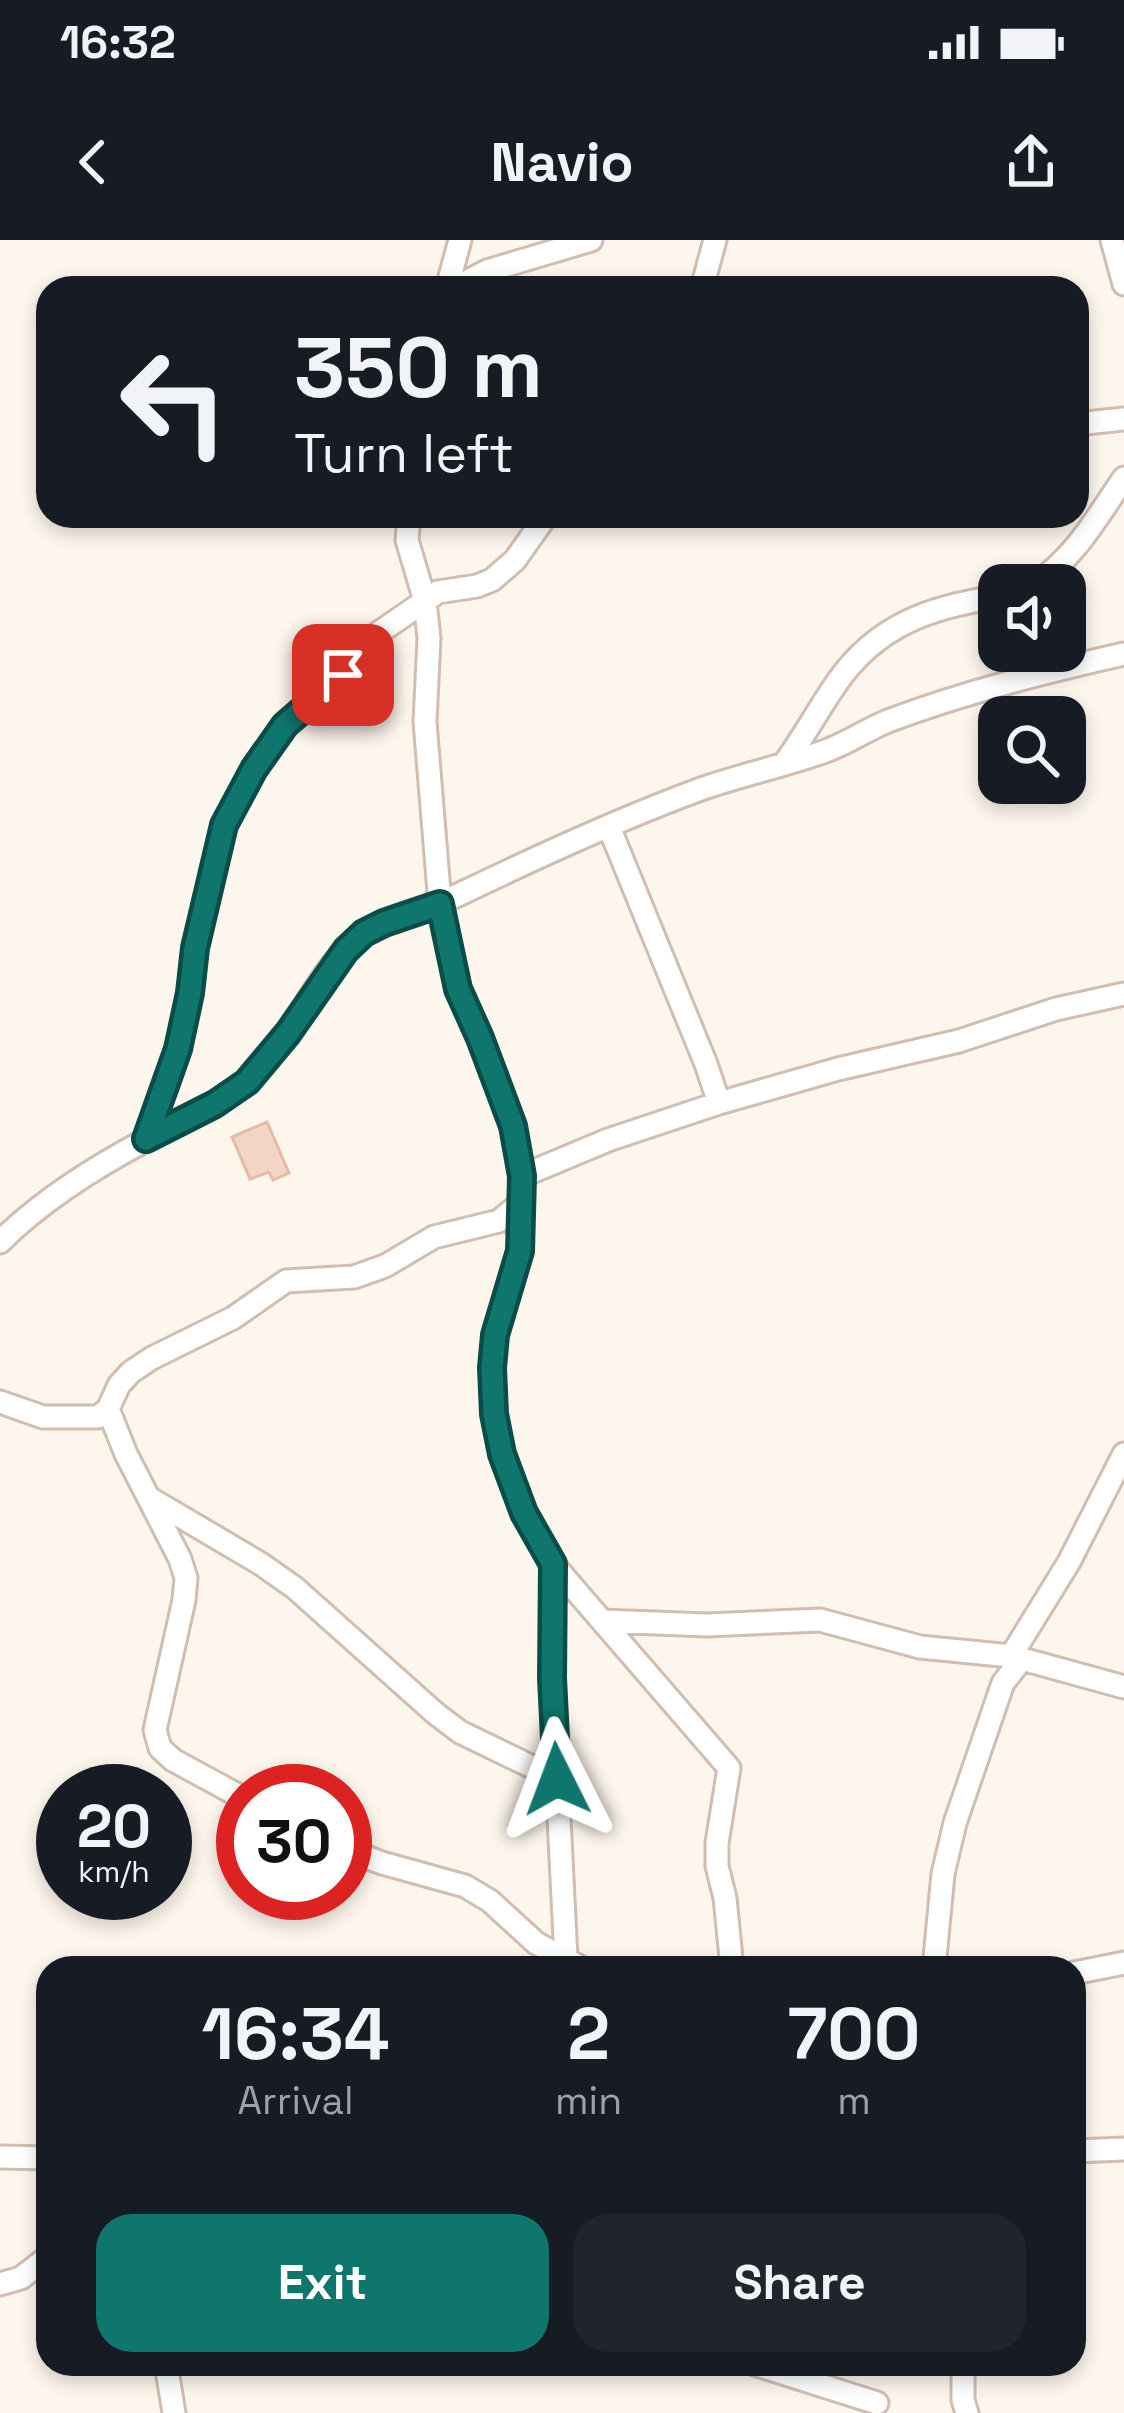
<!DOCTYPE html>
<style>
:root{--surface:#171b24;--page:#20242c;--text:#f1f3f6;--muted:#9ea1a6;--accent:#0f766e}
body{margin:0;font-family:"Space Grotesk",sans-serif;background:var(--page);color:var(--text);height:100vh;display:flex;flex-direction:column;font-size:45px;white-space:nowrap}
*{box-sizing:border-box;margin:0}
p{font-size:39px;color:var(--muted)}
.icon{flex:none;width:66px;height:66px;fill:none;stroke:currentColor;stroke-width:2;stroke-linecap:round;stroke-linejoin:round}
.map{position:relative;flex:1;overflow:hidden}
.drawer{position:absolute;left:36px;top:1716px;width:1050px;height:420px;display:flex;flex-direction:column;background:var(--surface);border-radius:36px;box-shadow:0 6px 18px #0003}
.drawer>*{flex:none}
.banner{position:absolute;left:36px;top:36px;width:1053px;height:252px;border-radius:36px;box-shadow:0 6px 18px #0003;background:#171b24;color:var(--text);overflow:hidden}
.buttons{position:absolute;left:978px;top:324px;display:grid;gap:24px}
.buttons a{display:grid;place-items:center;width:108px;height:108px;border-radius:24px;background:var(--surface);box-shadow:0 6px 18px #0003;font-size:60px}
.speed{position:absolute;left:36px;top:1524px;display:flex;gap:24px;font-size:60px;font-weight:700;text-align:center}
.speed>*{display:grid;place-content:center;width:156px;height:156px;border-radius:50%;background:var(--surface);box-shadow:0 6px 18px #0003;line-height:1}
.speed small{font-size:30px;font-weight:400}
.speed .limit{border:18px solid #d22;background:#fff;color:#111}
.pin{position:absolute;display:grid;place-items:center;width:102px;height:102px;color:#fff;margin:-51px;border-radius:24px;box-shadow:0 6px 18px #0006}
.me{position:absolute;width:132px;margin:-66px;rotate:357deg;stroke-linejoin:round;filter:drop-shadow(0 0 9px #0008)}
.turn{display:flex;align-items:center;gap:42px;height:252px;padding:0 60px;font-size:54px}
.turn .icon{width:156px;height:156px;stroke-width:2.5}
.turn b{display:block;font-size:84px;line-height:102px}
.eta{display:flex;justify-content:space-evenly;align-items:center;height:204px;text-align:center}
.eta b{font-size:72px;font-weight:700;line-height:84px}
.action{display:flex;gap:24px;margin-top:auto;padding:24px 60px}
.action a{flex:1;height:138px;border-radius:36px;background:var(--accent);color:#fff;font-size:48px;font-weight:700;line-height:138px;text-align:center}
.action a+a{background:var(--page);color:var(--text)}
.status{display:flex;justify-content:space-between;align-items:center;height:84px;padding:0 60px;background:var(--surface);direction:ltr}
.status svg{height:33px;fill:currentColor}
header{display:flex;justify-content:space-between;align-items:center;height:156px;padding:0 60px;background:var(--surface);font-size:54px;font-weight:700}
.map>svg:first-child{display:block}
.building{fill:#f3d5c3;stroke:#e6bba3;stroke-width:3}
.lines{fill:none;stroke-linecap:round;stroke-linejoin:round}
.minor-casing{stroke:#d1beb0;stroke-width:27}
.minor{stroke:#fff;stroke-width:21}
.route-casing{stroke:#0a4d48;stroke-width:30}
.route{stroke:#0f766e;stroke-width:21}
</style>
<div class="status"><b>16:32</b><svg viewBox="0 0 49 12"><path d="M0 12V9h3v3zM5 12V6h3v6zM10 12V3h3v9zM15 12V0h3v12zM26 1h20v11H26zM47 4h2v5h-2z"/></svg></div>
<header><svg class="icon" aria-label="back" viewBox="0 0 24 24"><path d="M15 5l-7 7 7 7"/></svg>Navio<svg class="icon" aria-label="share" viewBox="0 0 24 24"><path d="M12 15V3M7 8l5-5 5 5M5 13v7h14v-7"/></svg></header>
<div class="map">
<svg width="1124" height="2173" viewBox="0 0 1124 2173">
<rect width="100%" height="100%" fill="#fdf6ec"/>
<path class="building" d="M267,882L289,933L273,940L269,932L250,939L232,897Z"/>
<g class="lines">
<g class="minor-casing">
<path id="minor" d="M1112,0L1124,44
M447,48L460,0
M454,48L487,31L591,0
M702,48L715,0
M1077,184L1124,179
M409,276L407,300L425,361L429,398L425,482L440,664L458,749L480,798L513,886L522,936L520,1011L495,1095L492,1128L494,1174L502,1214L523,1273L553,1324L602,1381L707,1385L820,1380L920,1407L1011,1416L1124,1447
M1034,345C1077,315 1095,280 1124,238
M784,524C803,498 818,470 836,444C876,385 932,366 999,357
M609,587L706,824L719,863
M146,899L171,834L184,784L195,708L224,585L254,529L285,485L343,435L374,396L438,352L477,346L492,340L515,320L546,276
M522,936L608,900L719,863L838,829L959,801L1056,769L1124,754
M0,1002C42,960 95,927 148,899C180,882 214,868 242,845C293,805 311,736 360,696C388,674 429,669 460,654C539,616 619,579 701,549C741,535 783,526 823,512C846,504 866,490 888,481C965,452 1045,432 1124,414
M0,1162L43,1177H98L108,1169L119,1145L131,1132L152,1118L233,1078L286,1041L354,1037L385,1026L434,997L499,981L522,962
M108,1169L126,1214L180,1319L186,1338L184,1360L155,1490L160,1508L173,1520L243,1558
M151,1259L261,1324L295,1348L435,1473L460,1492L557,1539
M553,1324L552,1438L566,1718
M602,1381L729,1528L717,1603V1626L725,1658L732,1728
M1011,1416L1069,1322L1124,1214
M345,1609L382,1623L465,1646L490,1661L536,1703L582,1728
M934,1728L943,1634L955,1583L1003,1443L1022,1419
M1074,1733L1124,1723
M1074,1911L1124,1909
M0,1917L48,1918
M0,2044L21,2038L48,2017
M166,2124L174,2173
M754,2124L877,2163
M963,2124V2160L967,2173"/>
</g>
<use href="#minor" class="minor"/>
</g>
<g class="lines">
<g class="route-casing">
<path id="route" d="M343,435L285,485L254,529L224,585L195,708L190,753L178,809L146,899L215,864L247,842L288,793L346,710L364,693L384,683L440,664L458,749L480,798L513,886L522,936L520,1011L495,1095L492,1128L494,1174L502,1214L524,1273L553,1324L552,1438L557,1539"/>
</g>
<use href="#route" class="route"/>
</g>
</svg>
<div class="buttons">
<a><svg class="icon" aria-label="sound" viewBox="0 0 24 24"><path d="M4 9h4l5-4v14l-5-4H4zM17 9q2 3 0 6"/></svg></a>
<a><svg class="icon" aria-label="search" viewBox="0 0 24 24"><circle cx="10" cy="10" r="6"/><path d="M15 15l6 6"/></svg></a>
</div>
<div class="speed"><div>20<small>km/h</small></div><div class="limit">30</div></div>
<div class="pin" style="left:343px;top:435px;background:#d93025"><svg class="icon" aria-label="arrive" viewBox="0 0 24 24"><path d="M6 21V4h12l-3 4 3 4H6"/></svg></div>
<svg class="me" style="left:557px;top:1539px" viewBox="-20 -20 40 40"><path d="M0-17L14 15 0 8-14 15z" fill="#0f766e" stroke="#fff" stroke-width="4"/></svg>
<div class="banner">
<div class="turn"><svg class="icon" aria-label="left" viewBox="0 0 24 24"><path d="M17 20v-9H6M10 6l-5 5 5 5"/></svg><div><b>350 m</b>Turn left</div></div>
</div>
<section class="drawer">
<div class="eta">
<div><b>16:34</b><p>Arrival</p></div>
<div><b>2</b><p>min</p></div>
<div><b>700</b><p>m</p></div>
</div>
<div class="action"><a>Exit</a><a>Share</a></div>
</section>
</div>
